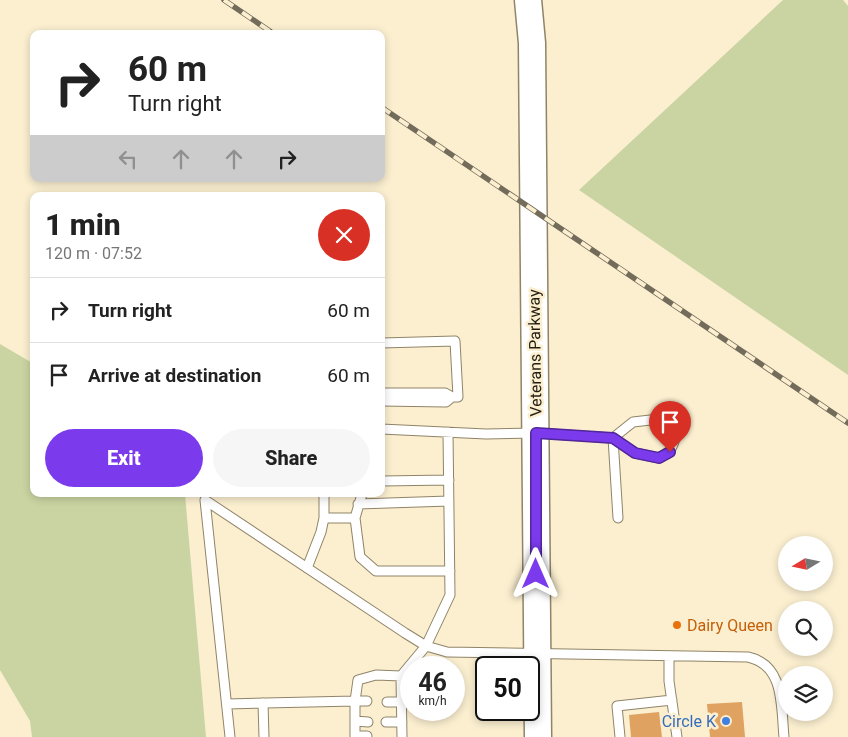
<!DOCTYPE html>
<meta charset="utf-8">
<style>
:root{--surface:#fff;--page:#f6f6f6;--text:#222;--muted:#767676;--line:#e0e0e0;--accent:#7c3aed}
body{margin:0;font-family:Roboto,sans-serif;background:var(--page);color:var(--text);height:100vh;display:flex;flex-direction:column;font-size:19px;white-space:nowrap}
*{box-sizing:border-box;margin:0}
p{font-size:16px;color:var(--muted)}
.icon{flex:none;width:28px;height:28px;fill:none;stroke:currentColor;stroke-width:2;stroke-linecap:round;stroke-linejoin:round}
.map{position:relative;flex:1;overflow:hidden}
.details{position:absolute;left:30px;top:192px;width:355px;height:305px;display:flex;flex-direction:column;background:var(--surface);border-radius:10px;box-shadow:0 2px 8px #0003}
.details>*{flex:none}
.top-card{position:absolute;left:30px;top:30px;width:355px;height:152px;border-radius:10px;box-shadow:0 2px 8px #0003;background:#fff;color:var(--text);overflow:hidden}
.needle{width:32px;rotate:260deg}
.fabs{position:absolute;left:778px;top:536px;display:grid;gap:10px}
.fabs a{display:grid;place-items:center;width:55px;height:55px;border-radius:50%;background:var(--surface);box-shadow:0 2px 8px #0003;font-size:25px}
.speed{position:absolute;left:400px;top:656px;display:flex;gap:10px;font-size:25px;font-weight:700;text-align:center}
.speed>*{display:grid;place-content:center;width:65px;height:65px;border-radius:50%;background:var(--surface);box-shadow:0 2px 8px #0003;line-height:1}
.speed small{font-size:12px;font-weight:400}
.speed .limit{border:2px solid #111;border-radius:8px;background:#fff;color:#111}
.pin{position:absolute;display:grid;place-items:center;width:42px;height:42px;color:#fff;margin:-51px -21px;border-radius:50% 50% 50% 0;rotate:-45deg;box-shadow:0 0 5px #0007}
.pin .icon{rotate:45deg}
.me{position:absolute;width:55px;margin:-28px;rotate:0deg;stroke-linejoin:round;filter:drop-shadow(0 0 4px #0008)}
.turn{display:flex;align-items:center;gap:18px;height:105px;padding:0 15px;font-size:22px}
.turn .icon{width:65px;height:65px;stroke-width:2.5}
.turn b{display:block;font-size:35px;line-height:42px}
.lanes{display:flex;align-items:center;height:48px;padding:0 15px;background:#0003;justify-content:center;gap:25px;direction:ltr}
.lanes .off{opacity:.35}
.round{display:grid;place-items:center;flex:none;width:52px;height:52px;border-radius:26px;background:var(--page)}
.headline{display:flex;align-items:center;justify-content:space-between;height:85px;padding:0 15px}
h1{font-size:30px;font-weight:800;line-height:38px}
.button{display:flex;gap:10px;margin-top:auto;padding:10px 15px}
.button a{flex:1;height:58px;border-radius:30px;background:var(--accent);color:#fff;font-size:20px;font-weight:800;line-height:58px;text-align:center}
.button a+a{background:var(--page);color:var(--text)}
ul{padding:0;list-style:none}
li{display:flex;align-items:center;gap:15px;height:65px;padding:0 15px;border-top:1px solid var(--line)}
li div{flex:1}
li b{display:block;font-size:19px}
li em{font-style:normal}
.map>svg:first-child{display:block}
.green{fill:#cad4a2}
.building{fill:#dfa260}
.lines{fill:none;stroke-linecap:round;stroke-linejoin:round}
.lane-casing{stroke:#8f8467;stroke-width:11}
.secondary-casing{stroke:#8f8467;stroke-width:29}
.lane{stroke:#fff;stroke-width:9}
.secondary{stroke:#fff;stroke-width:26}
.rail-casing{stroke:#746c5a;stroke-width:5.5}
.rail{stroke:#fbefd0;stroke-width:4;stroke-dasharray:11;stroke-linecap:butt}
.route-casing{stroke:#51269a;stroke-width:12}
.route{stroke:#7c3aed;stroke-width:9}
.food-dot{fill:#e8710a;stroke:#fbefd0;stroke-width:2}
.shop-dot{fill:#3f7fe0;stroke:#fbefd0;stroke-width:2}
.labels{text-anchor:middle;dominant-baseline:central;stroke-width:5;stroke-linejoin:round;paint-order:stroke}
.street-label{font-size:16px;fill:#221d12;stroke:#fbefd0}
.food-label{font-size:16px;fill:#c56008;stroke:#fbefd0;text-anchor:start}
.shop-label{font-size:16px;fill:#366cbe;stroke:#fbefd0;text-anchor:end}
</style>
<div class="map">
<svg width="848" height="737" viewBox="0 0 848 737">
<rect width="100%" height="100%" fill="#fbefd0"/>
<path class="green" d="M783,0H843L848,6V375L579,190Z
M0,344L34,364V494H185L206,737H32L30,721L0,670Z"/>
<path class="building" d="M742,702L745,737H710L707,704Z
M659,712L662,737H631L629,715Z"/>
<g class="lines">
<g class="lane-casing">
<path id="lane" d="M381,343L455,341L458,397H452L445,393H381
M381,401L446,402L452,397
M381,429L486,434L536,433L613,438L635,453L659,458L670,451L674,442L671,425L659,419L633,422L613,438
M613,438L618,518
M381,481L449,480
M362,494L355,518L360,557L376,571H450
M358,504L449,501
M324,518H355
M307,568L321,532L324,518V494
M669,656V681L677,737
M367,701H355L358,680L376,675L401,676
M387,702H401
M263,703L264,737
M227,704L355,701V737
M355,721L368,722
M386,722H402
M355,736H367
M230,737L205,500L405,633L426,646L447,652L748,657C785,665 781,707 784,737
M402,737L401,676L426,646L450,595L448,432
M620,737L617,706L672,700"/>
</g>
<g class="secondary-casing">
<path id="secondary" d="M528,0L532,43L538,737"/>
</g>
<use href="#lane" class="lane"/>
<use href="#secondary" class="secondary"/>
<g class="rail-casing">
<path id="rail" d="M224,0L274,34
M381,107L848,423"/>
</g>
<use href="#rail" class="rail"/>
</g>
<g class="lines">
<g class="route-casing">
<path id="route" d="M536,574V433L613,438L635,453L659,458L670,452"/>
</g>
<use href="#route" class="route"/>
</g>
<circle class="food-dot" cx="677" cy="625" r="5"/>
<circle class="shop-dot" cx="726" cy="721" r="5"/>
<g class="labels">
<g class="street-label">
<text transform="translate(535 353) rotate(-91)">Veterans Parkway</text>
</g>
<g class="food-label">
<text x="687" y="625">Dairy Queen</text>
</g>
<g class="shop-label">
<text x="716" y="721">Circle K</text>
</g>
</g>
</svg>
<div class="fabs">
<a><svg class="needle" viewBox="-14 -14 28 28"><path d="M0-13l5 13h-10z" fill="#e53935"/><path d="M0 13l5-13h-10z" fill="#767676"/></svg></a>
<a><svg class="icon" aria-label="search" viewBox="0 0 24 24"><circle cx="10" cy="10" r="6"/><path d="M15 15l6 6"/></svg></a>
<a><svg class="icon" aria-label="layers" viewBox="0 0 24 24"><path d="M12 4l9 5-9 5-9-5zM3 14l9 5 9-5"/></svg></a>
</div>
<div class="speed"><div>46<small>km/h</small></div><div class="limit">50</div></div>
<div class="pin" style="left:670px;top:452px;background:#d93025"><svg class="icon" aria-label="arrive" viewBox="0 0 24 24"><path d="M6 21V4h12l-3 4 3 4H6"/></svg></div>
<svg class="me" style="left:536px;top:574px" viewBox="-20 -20 40 40"><path d="M0-17L14 15 0 8-14 15z" fill="#7c3aed" stroke="#fff" stroke-width="4"/></svg>
<div class="top-card">
<div class="turn"><svg class="icon" aria-label="right" viewBox="0 0 24 24"><path d="M7 20v-9h11M14 6l5 5-5 5"/></svg><div><b>60 m</b>Turn right</div></div>
<div class="lanes"><svg class="icon off" aria-label="left" viewBox="0 0 24 24"><path d="M17 20v-9H6M10 6l-5 5 5 5"/></svg><svg class="icon off" aria-label="ahead" viewBox="0 0 24 24"><path d="M12 20V5M6 11l6-6 6 6"/></svg><svg class="icon off" aria-label="ahead" viewBox="0 0 24 24"><path d="M12 20V5M6 11l6-6 6 6"/></svg><svg class="icon" aria-label="right" viewBox="0 0 24 24"><path d="M7 20v-9h11M14 6l5 5-5 5"/></svg></div>
</div>
<section class="details">
<div class="headline"><div><h1>1 min</h1><p>120 m · 07:52</p></div><a class="round" style="background:#d93025;color:#fff"><svg class="icon" aria-label="close" viewBox="0 0 24 24"><path d="M6 6l12 12M18 6L6 18"/></svg></a></div>
<ul>
<li><svg class="icon" aria-label="right" viewBox="0 0 24 24"><path d="M7 20v-9h11M14 6l5 5-5 5"/></svg><div><b>Turn right</b></div><em>60 m</em></li>
<li><svg class="icon" aria-label="arrive" viewBox="0 0 24 24"><path d="M6 21V4h12l-3 4 3 4H6"/></svg><div><b>Arrive at destination</b></div><em>60 m</em></li>
</ul>
<div class="button"><a>Exit</a><a>Share</a></div>
</section>
</div>
